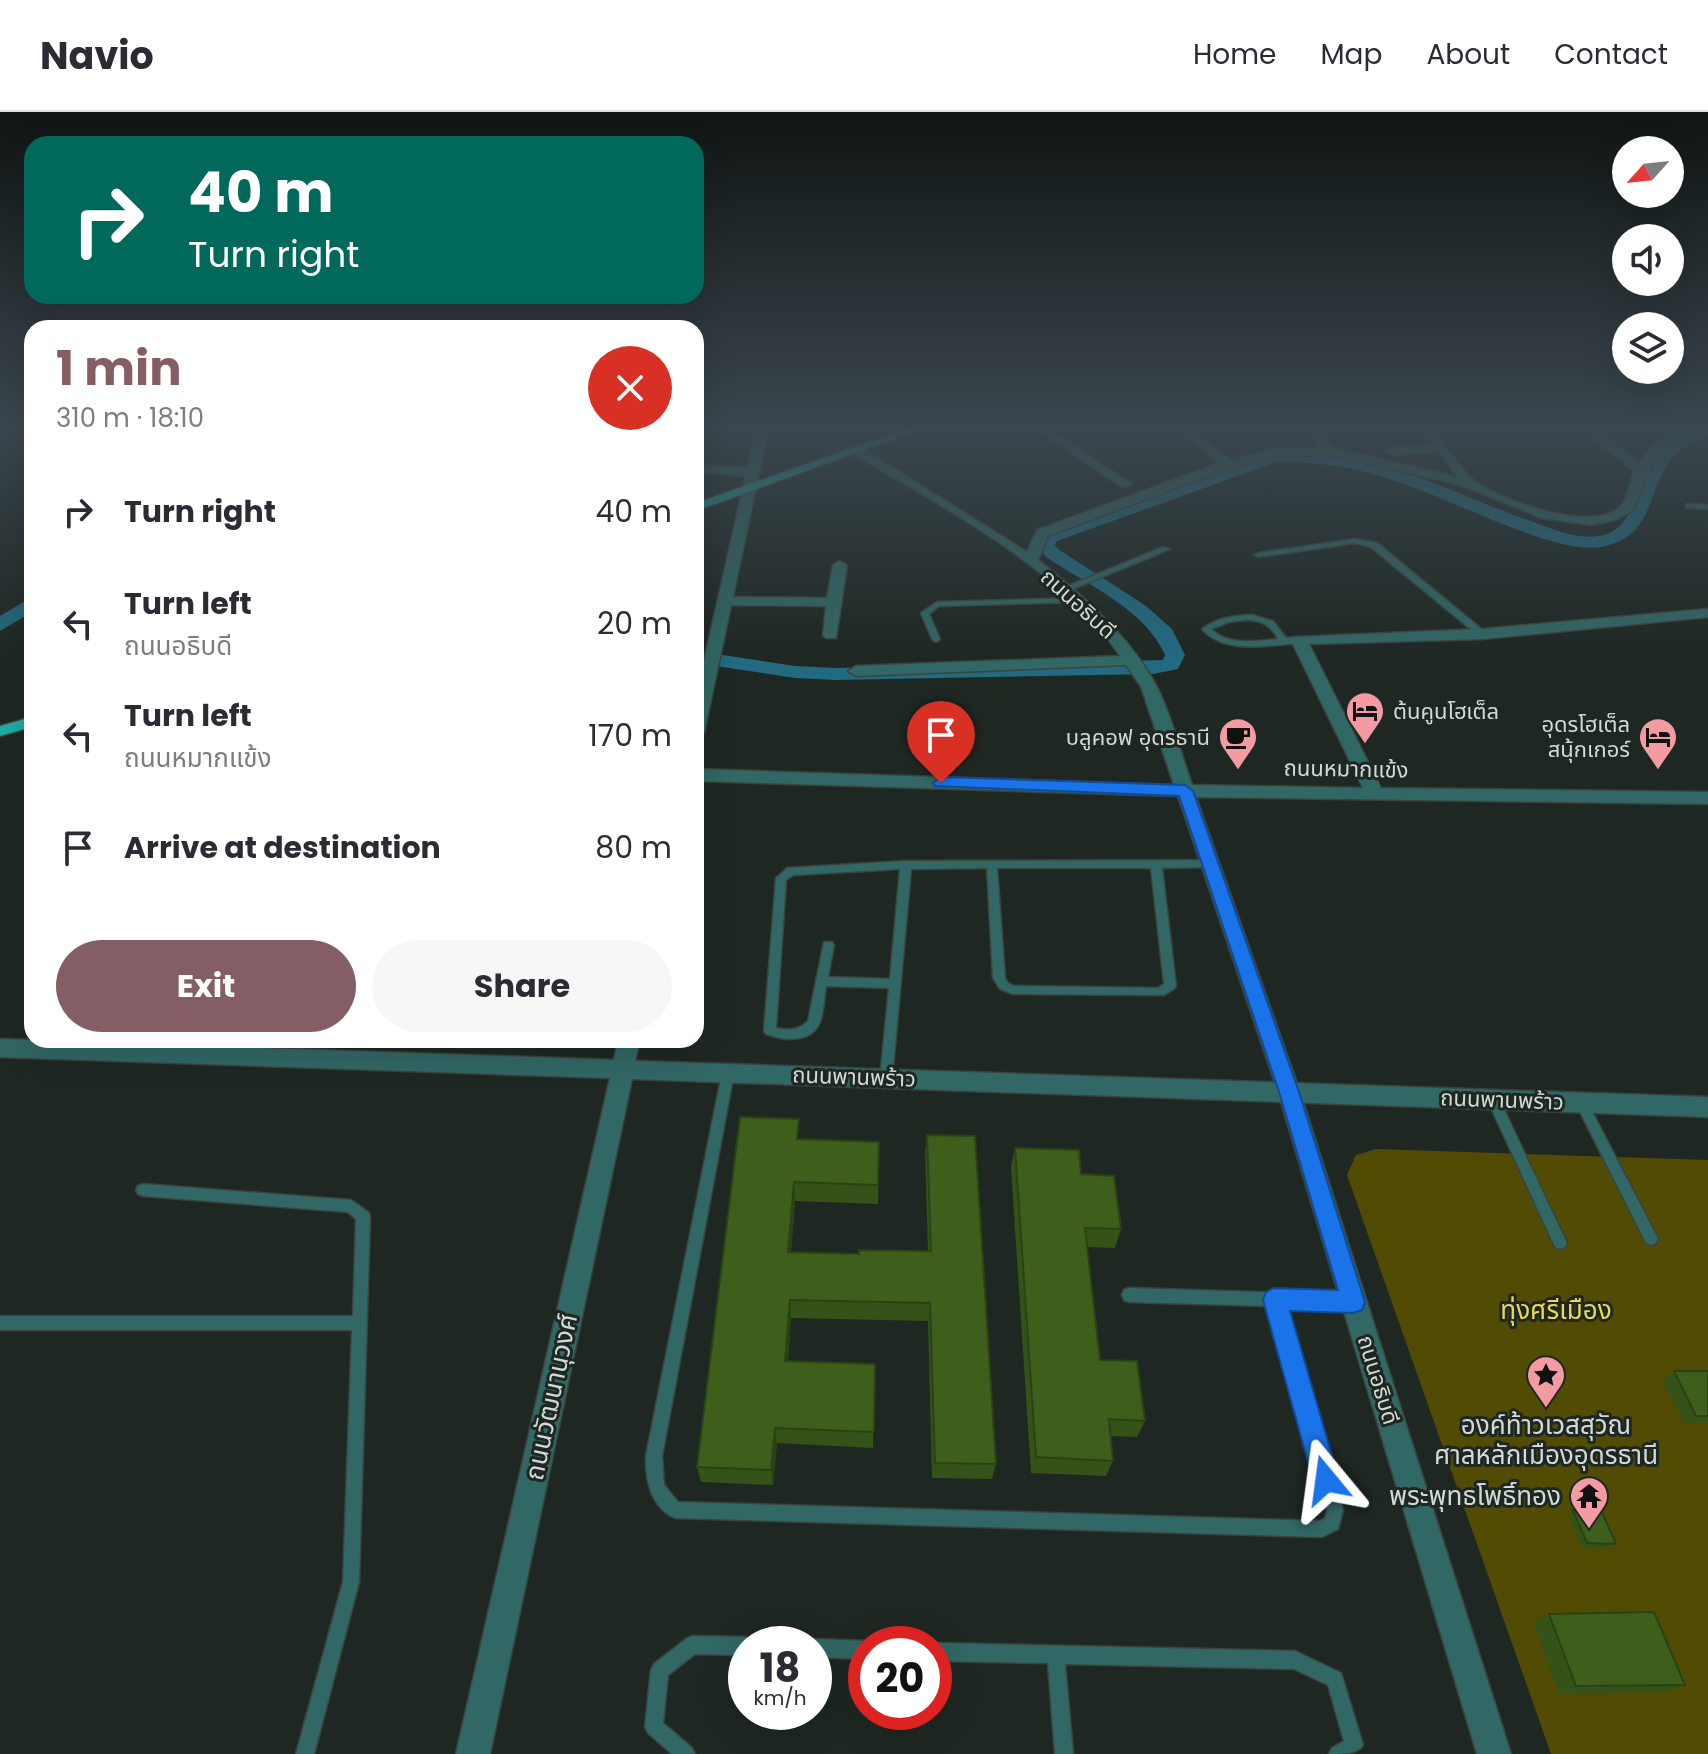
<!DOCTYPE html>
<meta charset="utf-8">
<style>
:root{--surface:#fff;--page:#f7f7f7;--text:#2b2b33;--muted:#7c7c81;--line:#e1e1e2;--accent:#855d65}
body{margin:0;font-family:Poppins,"Noto Sans Thai",sans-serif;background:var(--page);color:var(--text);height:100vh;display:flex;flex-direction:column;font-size:30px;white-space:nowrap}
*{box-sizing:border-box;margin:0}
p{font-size:26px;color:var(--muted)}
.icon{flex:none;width:44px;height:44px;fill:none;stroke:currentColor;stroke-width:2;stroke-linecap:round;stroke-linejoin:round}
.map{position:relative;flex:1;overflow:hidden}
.panel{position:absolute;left:24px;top:208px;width:680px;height:728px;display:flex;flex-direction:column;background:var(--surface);border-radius:24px;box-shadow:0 8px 32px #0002}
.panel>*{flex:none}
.hud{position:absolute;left:24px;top:24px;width:680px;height:168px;border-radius:24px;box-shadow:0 8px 32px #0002;background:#00695c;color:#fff;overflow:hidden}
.needle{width:52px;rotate:243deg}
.buttons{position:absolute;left:1612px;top:24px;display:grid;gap:16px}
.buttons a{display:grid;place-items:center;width:72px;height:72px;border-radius:50%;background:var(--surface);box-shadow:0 8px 32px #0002;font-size:40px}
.speed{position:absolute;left:728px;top:1514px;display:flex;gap:16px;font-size:40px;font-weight:700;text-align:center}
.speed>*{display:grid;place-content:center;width:104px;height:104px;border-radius:50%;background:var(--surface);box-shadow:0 8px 32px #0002;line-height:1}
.speed small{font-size:20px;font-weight:400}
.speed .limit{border:12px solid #d22;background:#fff;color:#111}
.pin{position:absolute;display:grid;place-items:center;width:68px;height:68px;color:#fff;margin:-82px -34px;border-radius:50% 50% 50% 0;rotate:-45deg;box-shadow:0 0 8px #0007}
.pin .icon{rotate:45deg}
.me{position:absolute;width:88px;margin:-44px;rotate:344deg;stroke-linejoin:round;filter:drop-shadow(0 0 6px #0008)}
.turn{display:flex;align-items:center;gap:28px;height:168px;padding:0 32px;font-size:36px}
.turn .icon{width:104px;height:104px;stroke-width:2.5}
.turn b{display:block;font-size:56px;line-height:68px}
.round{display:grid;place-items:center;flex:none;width:84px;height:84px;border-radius:42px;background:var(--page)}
.head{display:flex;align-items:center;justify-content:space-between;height:136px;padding:0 32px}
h1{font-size:48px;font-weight:700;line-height:60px;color:var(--accent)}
.primary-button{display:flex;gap:16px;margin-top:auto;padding:16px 32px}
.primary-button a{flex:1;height:92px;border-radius:48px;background:var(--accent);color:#fff;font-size:32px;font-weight:700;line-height:92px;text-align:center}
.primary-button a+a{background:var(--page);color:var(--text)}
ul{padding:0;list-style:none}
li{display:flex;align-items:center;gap:24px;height:112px;padding:0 32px}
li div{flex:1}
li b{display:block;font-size:30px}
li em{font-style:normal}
header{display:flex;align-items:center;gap:48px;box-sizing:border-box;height:112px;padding:0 40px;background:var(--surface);border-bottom:2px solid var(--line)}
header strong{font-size:38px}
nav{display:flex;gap:44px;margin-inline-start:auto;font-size:28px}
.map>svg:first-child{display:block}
.green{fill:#524b03}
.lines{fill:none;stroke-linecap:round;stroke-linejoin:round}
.canal{fill:#226a7f;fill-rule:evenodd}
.service-casing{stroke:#3b433f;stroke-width:3}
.minor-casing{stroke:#3b433f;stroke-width:3}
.tertiary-casing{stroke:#3b433f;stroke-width:3}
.primary-casing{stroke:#3b433f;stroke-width:3}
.service{fill:#316764;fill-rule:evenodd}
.minor{fill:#316764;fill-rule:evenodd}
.tertiary{fill:#316764;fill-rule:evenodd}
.primary{fill:#23a9a4;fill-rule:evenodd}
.wall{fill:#355218}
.shaded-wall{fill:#2b4214}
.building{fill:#3e5f1c;stroke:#2b4214;stroke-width:2}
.route{fill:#1a73e8;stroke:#114b97;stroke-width:2}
.labels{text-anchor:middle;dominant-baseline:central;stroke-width:6;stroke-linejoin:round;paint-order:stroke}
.street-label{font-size:22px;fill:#d3d9d6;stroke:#1e2722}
.poi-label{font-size:22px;fill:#d3d9d6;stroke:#1e2722;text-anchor:end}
.near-park-label{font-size:26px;fill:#ead94c;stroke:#1e2722}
.near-street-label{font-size:26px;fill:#d3d9d6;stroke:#1e2722}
.near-poi-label{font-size:26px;fill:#d3d9d6;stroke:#1e2722}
</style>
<header>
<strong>Navio</strong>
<nav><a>Home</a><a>Map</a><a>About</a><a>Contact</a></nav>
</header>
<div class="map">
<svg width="1708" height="1642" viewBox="0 0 1708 1642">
<rect width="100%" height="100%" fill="#1e2722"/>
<path class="green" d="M1376,1037L1708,1048V1642H1551L1347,1063L1356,1043Z"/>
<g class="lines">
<path class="canal" d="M1708,315V325C1635,341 1673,422 1601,435C1557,442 1464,394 1420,378C1373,359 1327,349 1277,350L1057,429L1055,433L1058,437L1146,494L1172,517L1185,543L1178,557L1153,562L836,568L795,566L696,551V539L795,554L836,556L1163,548L1165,543C1145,497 1086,472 1046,445L1037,433L1044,422L1269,342C1343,324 1453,381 1522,406C1546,414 1574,428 1599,424C1644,418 1636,341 1678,322C1687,318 1699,317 1708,315Z
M32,485V500L0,519V504Z"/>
<g class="service-casing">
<path id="service" d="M1686,392L1708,393V397L1689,396H1686Z
M1355,427L1377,431L1485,520V524H1479L1371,435L1355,431L1258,445L1254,443L1258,441Z
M1163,435L1170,437L1068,479L1061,477Z
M1079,486H1082V490L939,494L929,502L940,527L936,530L932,527L921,501L937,490Z
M1253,503L1273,509L1286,526L1299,525L1303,528L1299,531C1268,533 1225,543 1202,517C1216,506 1235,503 1253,503ZM1245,508C1261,508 1270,512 1278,527C1257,529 1228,534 1211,517L1229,510Z
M1210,748L1215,752L1214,755L1162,756L1176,874L1174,877L1164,883L1013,882L1000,877L993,866L987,756L911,757L892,967L890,971L886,972L882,971L880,967L889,876L826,874C824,885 824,902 819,912C810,932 782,928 766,922L764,919L776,766L787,756L906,749ZM997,756H1151L1164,872L1158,876L1014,874L1008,871L1005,866ZM900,757L890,867L828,865L834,833L832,830H824L808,909C799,918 789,919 776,916L786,768L793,763Z
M728,956L732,957L734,961L662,1344L664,1373L678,1390L1320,1409L1325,1406L1327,1398L1269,1194L1129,1190L1124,1188L1122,1183L1124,1178L1129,1176L1353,1183L1358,1185L1360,1190L1358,1195L1353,1197L1283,1195L1343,1398L1338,1417L1322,1425L675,1406C651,1395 645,1368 646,1344L722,961L724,957Z
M1493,982L1497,983L1499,987L1565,1127L1567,1131L1565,1135L1560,1137L1555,1135L1487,987L1489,983Z
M1581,985L1585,986L1656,1123L1658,1127L1656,1131L1651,1133L1646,1131L1575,990L1577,986Z
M143,1072L351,1088L368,1100L370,1104L359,1470L314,1642H296L343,1470L352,1218H0V1204H353L356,1107L348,1100L143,1084L138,1082L136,1078L138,1074Z
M692,1524L746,1525L752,1528L754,1532H746V1543L695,1542L668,1563L663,1611L692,1636L695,1642H672L648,1621L645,1615L651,1558L654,1552L686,1527Z
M814,1527L866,1529L872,1532H866V1547L814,1545V1532H807Z
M934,1531L1295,1539L1341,1561L1363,1633C1358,1642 1341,1642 1329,1642L1332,1636L1344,1629L1328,1573L1294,1557L1065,1552L1073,1642H1055L1048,1551L934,1549V1532H932Z"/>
</g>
<g class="minor-casing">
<path id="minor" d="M1031,314H1044L1132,372L1122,375Z
M1173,314H1186L1230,348L1277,336H1320L1301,314H1313L1334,336L1458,365L1438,340L1392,343L1386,339L1392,335L1433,333L1418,314H1430C1442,329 1463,361 1476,370C1502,389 1594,422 1621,394C1628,386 1630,369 1634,359L1579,314H1592L1639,351C1656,324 1676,312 1708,314L1676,326L1656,343L1633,398L1616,408L1591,413L1542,406L1461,373L1330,343L1277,344L1232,355L1048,424L1038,448C1082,482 1132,527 1157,575C1172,605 1181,642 1192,673L1363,676L1291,528L1294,525L1482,517L1708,497V505L1482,527L1309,532L1381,676L1708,680V692L1196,685L1300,980L1511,1642H1477L1278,980L1178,684L696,669V657L1174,673L1141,575L1126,553L856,564L848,559L856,554L1120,544C1060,455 942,395 852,341V335H860L1027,440L1037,418L1219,351Z
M696,352L753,357L759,361L753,365L696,360Z
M840,449L847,453L836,526H826L823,523L826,494L725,493L718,489L725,485L827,486L833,453Z"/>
</g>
<g class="tertiary-casing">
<path id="tertiary" d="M757,314H769L704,621L696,626V584Z
M0,927L614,948L618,928H640L635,949L1708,985V1005L632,967L490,1642H456L610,966L0,945Z"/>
</g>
<g class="primary-casing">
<path id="primary" d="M914,314H930L696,399V391Z
M32,605V615L0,624V614Z"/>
</g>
<use href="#service" class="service"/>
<use href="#minor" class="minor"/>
<use href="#tertiary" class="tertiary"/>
<use href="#primary" class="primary"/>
</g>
<path class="wall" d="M927,1023L996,1352L992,1367L932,1366L928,1209L791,1206L788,1249L875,1252L873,1336L777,1331L773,1373L701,1370L697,1355L800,1027L879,1030L878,1092L795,1089L791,1140L859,1142L928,1139L925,1042Z
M1015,1036L1121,1117L1115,1136L1087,1135L1100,1248L1145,1309L1137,1325L1110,1324L1113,1349L1106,1364L1031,1361L1011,1055Z
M1674,1259H1708V1312H1684L1663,1268Z
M1573,1398L1616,1432L1610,1435H1581L1568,1401Z
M1549,1502L1685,1573L1665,1580L1559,1582L1533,1510Z"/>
<path class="shaded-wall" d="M794,1070L795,1089L790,1158L788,1140Z
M790,1188L791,1206L787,1266L785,1249Z
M775,1316L777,1331L773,1373L771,1358Z"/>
<path class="building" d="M740,1005L799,1007L797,1027L879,1030L878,1073L794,1070L788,1140L859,1142V1138L931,1139L927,1023L975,1024L996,1352L935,1351L930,1191L790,1188L785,1249L875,1252L874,1320L775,1316L771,1358L697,1355Z
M1015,1036L1079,1038L1081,1062L1114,1064L1121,1117L1085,1116L1100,1248L1137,1249L1145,1309L1109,1307L1113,1349L1036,1345Z
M1674,1259H1708V1304H1696Z
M1573,1398H1601L1616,1432L1587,1431Z
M1654,1500L1685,1573L1576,1574L1549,1502Z"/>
<linearGradient id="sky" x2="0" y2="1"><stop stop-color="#101513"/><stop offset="0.58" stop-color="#3b474f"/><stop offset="1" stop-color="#3b474f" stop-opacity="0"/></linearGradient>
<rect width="1708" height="544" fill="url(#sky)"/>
<path class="route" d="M941,665L1185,673L1193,679L1299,980L1365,1190L1362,1198L1353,1201L1290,1199L1339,1368L1335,1377L1326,1381L1317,1377L1313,1368L1263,1188L1266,1180L1274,1176L1338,1178L1279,980L1179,684L935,674L933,671Z"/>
<defs>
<g id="hotel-pin" transform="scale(2)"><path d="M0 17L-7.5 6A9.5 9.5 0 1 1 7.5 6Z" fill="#f49aa2" stroke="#1e2722"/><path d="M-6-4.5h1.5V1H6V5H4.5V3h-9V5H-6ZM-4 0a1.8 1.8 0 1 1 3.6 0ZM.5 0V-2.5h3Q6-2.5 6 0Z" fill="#111"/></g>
<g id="cafe-pin" transform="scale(2)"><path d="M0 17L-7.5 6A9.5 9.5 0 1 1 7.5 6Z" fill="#f49aa2" stroke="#1e2722"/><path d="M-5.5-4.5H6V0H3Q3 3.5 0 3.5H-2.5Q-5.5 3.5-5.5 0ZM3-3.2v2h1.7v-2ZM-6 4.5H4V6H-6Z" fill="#111"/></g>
<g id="sight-pin" transform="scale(2)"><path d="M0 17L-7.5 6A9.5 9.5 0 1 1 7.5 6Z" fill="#f49aa2" stroke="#1e2722"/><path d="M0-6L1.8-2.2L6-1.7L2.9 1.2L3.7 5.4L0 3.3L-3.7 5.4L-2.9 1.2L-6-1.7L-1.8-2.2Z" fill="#111"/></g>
<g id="temple-pin" transform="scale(2)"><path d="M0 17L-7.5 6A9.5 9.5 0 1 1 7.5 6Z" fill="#f49aa2" stroke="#1e2722"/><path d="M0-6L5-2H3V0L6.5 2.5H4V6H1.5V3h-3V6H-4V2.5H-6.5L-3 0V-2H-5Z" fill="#111"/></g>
</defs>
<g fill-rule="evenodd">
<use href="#hotel-pin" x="1365" y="599"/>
<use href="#cafe-pin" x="1238" y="625"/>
<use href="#hotel-pin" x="1658" y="625"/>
<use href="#sight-pin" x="1546" y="1263"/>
<use href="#temple-pin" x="1589" y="1384"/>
</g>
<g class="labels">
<g class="street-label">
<text transform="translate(1078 492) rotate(42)">ถนนอธิบดี</text>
<text transform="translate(1346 657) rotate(1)">ถนนหมากแข้ง</text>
<text transform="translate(854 965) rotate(2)">ถนนพานพร้าว</text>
<text transform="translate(1502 988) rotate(2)">ถนนพานพร้าว</text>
<text transform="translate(1378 1268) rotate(73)">ถนนอธิบดี</text>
</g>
<g class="poi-label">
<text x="1393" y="599" text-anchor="start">ต้นคูนโฮเต็ล</text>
<text x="1630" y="612">อุดรโฮเต็ล<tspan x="1630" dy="25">สนุ้กเกอร์</tspan></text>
<text x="1210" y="625">บลูคอฟ อุดรธานี</text>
</g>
<g class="near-park-label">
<text x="1556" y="1198">ทุ่งศรีเมือง</text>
</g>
<g class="near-street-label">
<text transform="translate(551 1285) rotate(-78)">ถนนวัฒนานุวงศ์</text>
</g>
<g class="near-poi-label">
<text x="1546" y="1313">องค์ท้าวเวสสุวัณ<tspan x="1546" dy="30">ศาลหลักเมืองอุดรธานี</tspan></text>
<text x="1561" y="1384" text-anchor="end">พระพุทธโพธิ์ทอง</text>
</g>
</g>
</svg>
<div class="buttons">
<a><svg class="needle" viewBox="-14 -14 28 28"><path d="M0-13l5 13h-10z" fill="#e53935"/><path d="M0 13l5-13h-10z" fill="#7c7c81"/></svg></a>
<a><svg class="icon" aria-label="sound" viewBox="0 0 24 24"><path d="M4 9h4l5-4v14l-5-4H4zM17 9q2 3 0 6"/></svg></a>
<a><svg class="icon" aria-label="layers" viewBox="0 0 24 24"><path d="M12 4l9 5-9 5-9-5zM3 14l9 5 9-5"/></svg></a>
</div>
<div class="speed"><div>18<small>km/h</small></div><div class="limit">20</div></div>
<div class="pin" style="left:941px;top:671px;background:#d93025"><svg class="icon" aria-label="arrive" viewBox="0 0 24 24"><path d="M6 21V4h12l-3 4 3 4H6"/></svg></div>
<svg class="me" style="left:1326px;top:1368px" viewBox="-20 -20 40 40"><path d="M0-17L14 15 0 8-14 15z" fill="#1a73e8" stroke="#fff" stroke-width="4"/></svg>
<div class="hud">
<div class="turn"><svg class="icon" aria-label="right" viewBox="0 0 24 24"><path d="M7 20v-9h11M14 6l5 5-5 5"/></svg><div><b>40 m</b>Turn right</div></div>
</div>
<section class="panel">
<div class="head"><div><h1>1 min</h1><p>310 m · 18:10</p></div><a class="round" style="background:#d93025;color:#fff"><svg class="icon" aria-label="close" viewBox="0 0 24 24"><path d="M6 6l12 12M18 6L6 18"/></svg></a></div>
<ul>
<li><svg class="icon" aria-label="right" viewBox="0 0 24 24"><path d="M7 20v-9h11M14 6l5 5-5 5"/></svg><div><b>Turn right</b></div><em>40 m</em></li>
<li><svg class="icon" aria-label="left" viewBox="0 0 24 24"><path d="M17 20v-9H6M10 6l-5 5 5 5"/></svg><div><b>Turn left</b><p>ถนนอธิบดี</p></div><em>20 m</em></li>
<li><svg class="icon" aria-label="left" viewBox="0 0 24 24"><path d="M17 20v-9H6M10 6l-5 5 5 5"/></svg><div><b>Turn left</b><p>ถนนหมากแข้ง</p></div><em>170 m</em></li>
<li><svg class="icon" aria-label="arrive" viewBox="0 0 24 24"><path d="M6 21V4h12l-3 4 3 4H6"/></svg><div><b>Arrive at destination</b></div><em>80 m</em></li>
</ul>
<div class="primary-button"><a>Exit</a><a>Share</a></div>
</section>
</div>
